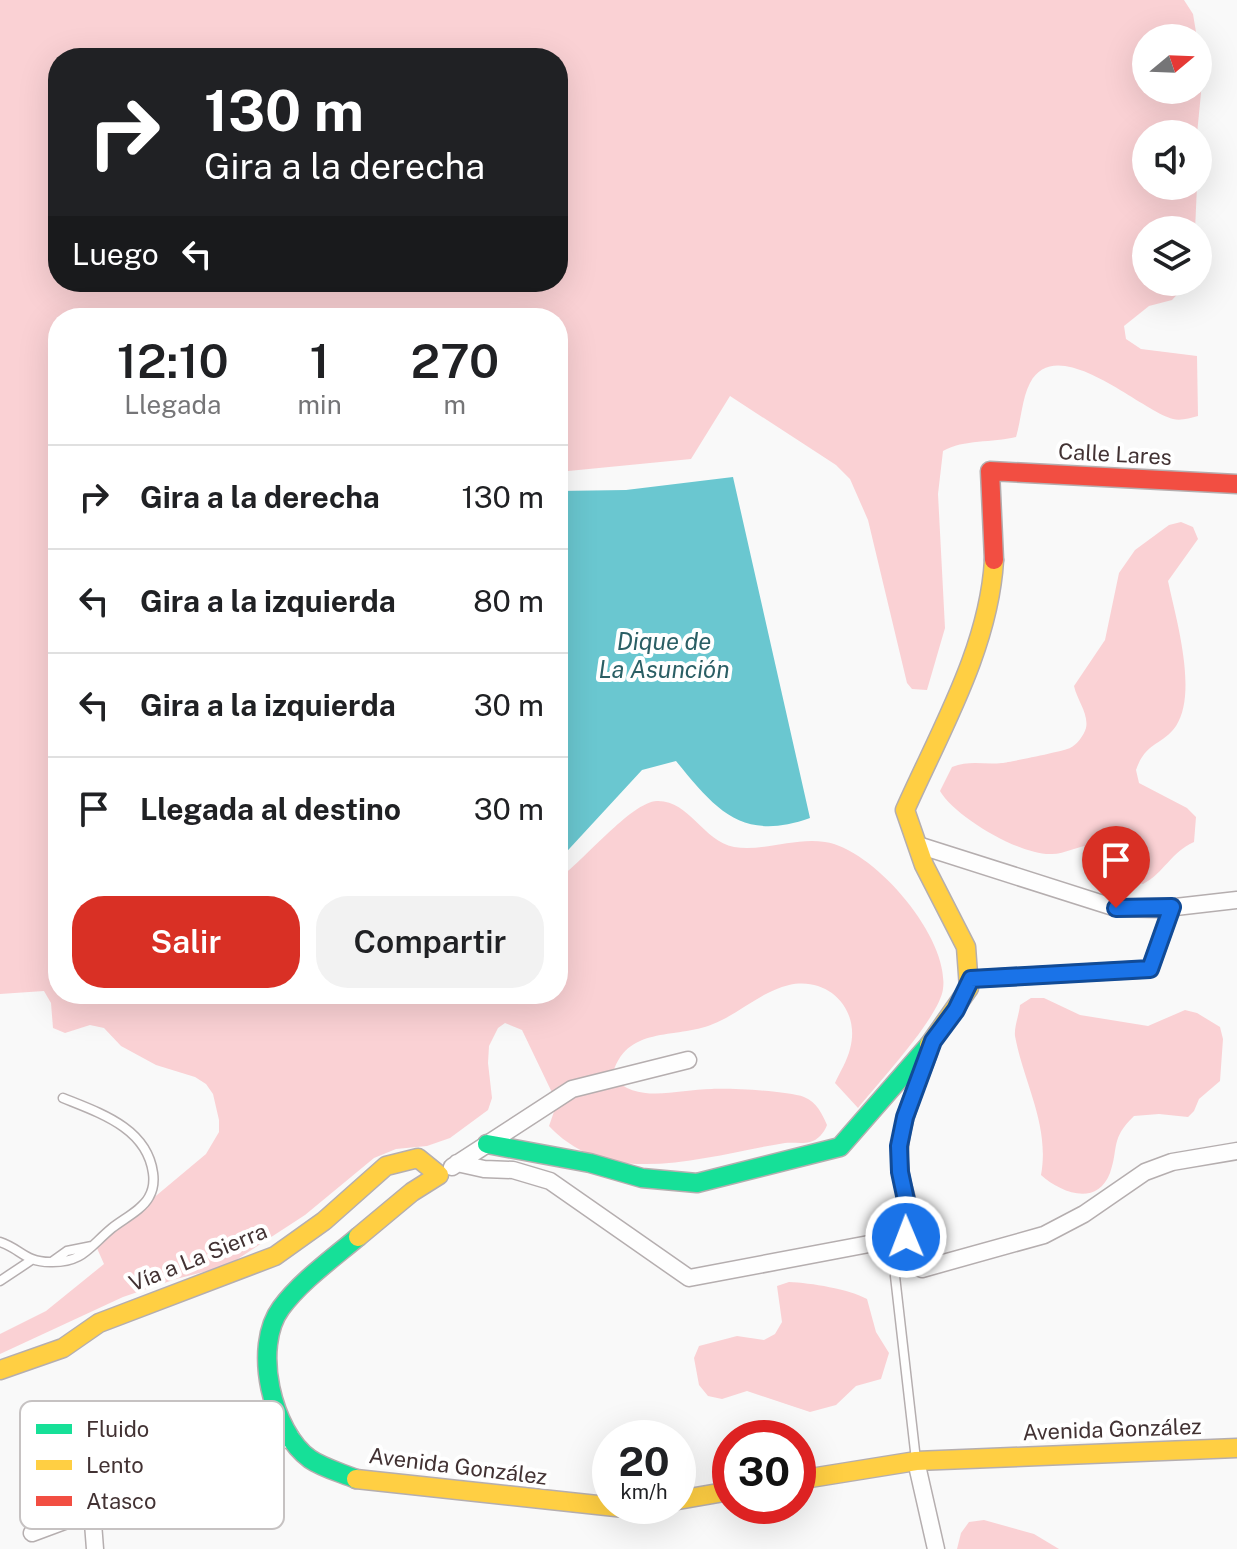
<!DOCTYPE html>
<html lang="es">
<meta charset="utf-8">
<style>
:root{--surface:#fff;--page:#f2f2f2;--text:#202124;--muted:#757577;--line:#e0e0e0;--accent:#d93025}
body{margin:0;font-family:"Public Sans",sans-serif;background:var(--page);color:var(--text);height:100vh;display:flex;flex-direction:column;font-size:30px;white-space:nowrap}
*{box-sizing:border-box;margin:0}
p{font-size:26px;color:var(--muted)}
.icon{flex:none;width:44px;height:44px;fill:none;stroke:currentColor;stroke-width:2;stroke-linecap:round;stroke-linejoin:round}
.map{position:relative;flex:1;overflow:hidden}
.side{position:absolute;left:48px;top:308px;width:520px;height:696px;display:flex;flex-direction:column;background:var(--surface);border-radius:32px;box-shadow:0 8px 32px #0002}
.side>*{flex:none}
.banner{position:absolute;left:48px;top:48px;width:520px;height:244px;border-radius:32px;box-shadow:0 8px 32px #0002;background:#202124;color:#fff;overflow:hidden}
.needle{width:52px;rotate:71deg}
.controls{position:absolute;left:1132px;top:24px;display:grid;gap:16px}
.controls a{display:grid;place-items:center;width:80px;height:80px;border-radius:50%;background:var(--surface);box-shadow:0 8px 32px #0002;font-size:40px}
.speed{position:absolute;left:592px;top:1420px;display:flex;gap:16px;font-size:40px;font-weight:700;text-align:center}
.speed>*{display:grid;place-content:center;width:104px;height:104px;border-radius:50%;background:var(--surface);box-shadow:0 8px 32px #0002;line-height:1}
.speed small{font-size:20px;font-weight:400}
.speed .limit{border:12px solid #d22;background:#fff;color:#111}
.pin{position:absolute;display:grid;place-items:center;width:68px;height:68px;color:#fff;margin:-82px -34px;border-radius:50% 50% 50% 0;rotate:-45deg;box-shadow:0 0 8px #0007}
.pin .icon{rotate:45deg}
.me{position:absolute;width:88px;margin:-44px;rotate:359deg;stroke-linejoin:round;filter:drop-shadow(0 0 6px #0008)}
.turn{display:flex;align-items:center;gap:28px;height:168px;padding:0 24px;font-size:36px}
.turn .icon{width:104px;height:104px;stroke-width:2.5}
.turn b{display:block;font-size:56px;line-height:68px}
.then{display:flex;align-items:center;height:76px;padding:0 24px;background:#0003;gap:16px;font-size:30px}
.eta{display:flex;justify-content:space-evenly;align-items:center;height:136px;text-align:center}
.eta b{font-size:48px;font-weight:600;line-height:56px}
.cta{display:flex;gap:16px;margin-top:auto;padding:16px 24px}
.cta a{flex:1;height:92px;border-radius:32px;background:var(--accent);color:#fff;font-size:32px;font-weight:600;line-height:92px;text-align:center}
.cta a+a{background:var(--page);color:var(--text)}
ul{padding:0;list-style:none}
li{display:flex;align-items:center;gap:24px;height:104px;padding:0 24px;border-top:2px solid var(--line)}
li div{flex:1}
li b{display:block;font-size:30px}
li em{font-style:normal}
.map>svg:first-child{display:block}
.forest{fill:#fad1d4;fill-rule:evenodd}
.water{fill:#6ac7d0}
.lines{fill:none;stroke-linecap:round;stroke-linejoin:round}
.lane-casing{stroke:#b5aeaf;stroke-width:11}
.street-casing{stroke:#b5aeaf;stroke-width:19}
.fast-casing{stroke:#b5aeaf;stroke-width:21}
.slow-casing{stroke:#b5aeaf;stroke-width:21}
.jam-casing{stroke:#b5aeaf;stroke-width:21}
.lane{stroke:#fefefe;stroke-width:8}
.street{stroke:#fefefe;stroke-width:16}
.fast{stroke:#16e098;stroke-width:18}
.slow{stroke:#ffcf43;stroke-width:18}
.jam{stroke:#f24e42;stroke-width:18}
.route-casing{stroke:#114b97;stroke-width:20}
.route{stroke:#1a73e8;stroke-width:14}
.labels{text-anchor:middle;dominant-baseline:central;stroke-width:8;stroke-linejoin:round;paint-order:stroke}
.street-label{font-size:22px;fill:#423233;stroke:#fff}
.water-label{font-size:24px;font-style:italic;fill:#2b5f65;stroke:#fff}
.key{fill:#fff;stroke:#c6c2c2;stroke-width:2}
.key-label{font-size:22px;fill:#423233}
</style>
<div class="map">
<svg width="1237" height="1549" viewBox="0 0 1237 1549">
<rect width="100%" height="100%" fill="#f9f9f9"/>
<path class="forest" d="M0,0H1184L1193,14L1197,38H1146V90H1198V41L1201,93L1197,134H1146V186H1197L1195,230H1146V282H1187L1186,285L1172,300L1149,306L1124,326L1126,339L1141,349L1197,356L1198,416C1190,418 1181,421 1173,419C1141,411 1057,331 1030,383C1022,398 1021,421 1016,437C992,443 964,439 943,451L938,494L945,628L927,690L912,689L907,683L868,520L850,479L836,465L730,396L691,459L558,472V318H58V994H558V879C583,862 631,802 657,801C689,800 703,841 734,847C763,852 795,837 825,842C874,849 950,938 943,989C939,1018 878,1083 858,1108L835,1083C840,1072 847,1061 850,1049C861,1009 828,976 789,985C760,992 739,1014 713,1024C675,1040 625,1024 612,1077C639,1105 677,1089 712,1089C731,1088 788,1091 804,1097C817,1102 822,1114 827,1125C824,1133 818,1140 810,1142C802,1144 793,1142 785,1143C734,1151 664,1172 613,1161C586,1155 567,1145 549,1126L557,1103L522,1030L505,1023L498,1028L489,1046L488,1063L492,1098L488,1110L450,1138L427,1146L396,1149L374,1158L305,1215L227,1266L176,1279L123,1297L0,1354V1334L46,1311L104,1264L96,1246L206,1154L219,1132V1120L213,1094L206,1084L195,1077L156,1065L121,1046L104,1028L90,1025L65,1033L53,1028L51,1003L44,991L0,994ZM58,58H558V282H58Z
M1181,522L1193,527L1198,539L1168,581C1176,619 1198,692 1176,726C1162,746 1146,741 1136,770L1139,783L1187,808L1196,817L1194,842C1171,852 1164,873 1143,884L1129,880C1122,868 1114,852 1101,847C1084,841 1068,854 1052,854C1021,856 955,817 940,791L952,767C970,760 984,765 1002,763C1011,762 1064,751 1070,748C1077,745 1084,735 1086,728C1089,714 1077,700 1074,686L1105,640L1119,573L1135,550L1169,525Z
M1031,998H1044L1080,1015L1148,1026L1185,1010L1197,1013L1220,1027L1223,1039L1220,1081L1199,1099L1194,1111L1188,1117L1159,1114L1134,1116C1110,1139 1119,1148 1110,1173C1097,1207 1061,1193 1041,1175C1050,1125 1024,1084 1015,1036C1014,1027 1019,1015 1020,1005Z
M789,1282C811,1283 849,1289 867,1299L876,1332L889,1353L881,1379L856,1386L836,1405L810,1412L747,1391L722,1399L708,1396L699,1385L694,1358L699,1346L737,1336L764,1340L775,1334L782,1322L777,1286Z
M984,1520L1034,1534L1059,1549H957L961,1533L969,1522Z"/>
<path class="water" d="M733,477L810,818C742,842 716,810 676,761L642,770L558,861V491L626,490Z"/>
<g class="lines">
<g class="lane-casing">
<path id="lane" d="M0,1242C21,1249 25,1262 50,1262C83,1263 89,1247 112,1228C123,1219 142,1210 149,1197C153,1190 154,1180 153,1173C147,1128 100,1113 63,1098
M53,1261L67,1251L92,1246
M905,1261L897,1266L895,1276L916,1460
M0,1281L30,1261"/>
</g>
<g class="street-casing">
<path id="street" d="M918,845L1116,908L1158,909L1237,900
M971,979L1150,969L1172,907
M929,1053C915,1091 896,1128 900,1169C901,1185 910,1202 910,1218C910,1233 900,1246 905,1261L922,1269L1044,1235L1084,1214L1145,1172L1172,1162L1237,1151
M457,1163L484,1169L513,1170L550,1181L689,1278L906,1237
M452,1167L572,1089L688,1060
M916,1461L936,1549
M92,1510L95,1549
M32,1533L291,1437"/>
</g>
<g class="fast-casing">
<path id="fast" d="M487,1144L590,1163L642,1178L697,1183L840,1147L929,1045
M356,1479C342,1473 323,1468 310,1459C272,1432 252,1347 281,1308C301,1281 332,1259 358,1237"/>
</g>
<g class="slow-casing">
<path id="slow" d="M929,1045L969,988L966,947L924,865L905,810C940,731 989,648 994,560
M0,1370L63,1348L99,1323L275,1256L324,1221L386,1166L418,1158L439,1175L412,1192L358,1237
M356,1479L625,1508L641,1506
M798,1480L916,1461L1237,1448
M678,1500L730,1491"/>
</g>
<g class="jam-casing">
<path id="jam" d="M994,560L990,471L1237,484"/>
</g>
<use href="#lane" class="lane"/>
<use href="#street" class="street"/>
<use href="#fast" class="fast"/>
<use href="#slow" class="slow"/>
<use href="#jam" class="jam"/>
</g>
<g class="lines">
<g class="route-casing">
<path id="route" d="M906,1237L910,1219L900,1172L899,1146L905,1117L933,1041L956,1010L971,979L1150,969L1172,907L1116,908"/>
</g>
<use href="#route" class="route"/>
</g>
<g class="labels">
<g class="street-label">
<text transform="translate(1115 454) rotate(3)">Calle Lares</text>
<text transform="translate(198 1257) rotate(-22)">Vía a La Sierra</text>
<text transform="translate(1112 1429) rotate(-2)">Avenida González</text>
<text transform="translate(458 1466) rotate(7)">Avenida González</text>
</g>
<g class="water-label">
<text x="664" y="641">Dique de<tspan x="664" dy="28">La Asunción</tspan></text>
</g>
</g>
<rect x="20" y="1401" width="264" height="128" rx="12" class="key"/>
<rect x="36" y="1424" width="36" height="10" fill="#16e098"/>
<rect x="36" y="1460" width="36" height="10" fill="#ffcf43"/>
<rect x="36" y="1496" width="36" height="10" fill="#f24e42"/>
<g class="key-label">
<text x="86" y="1437">Fluido</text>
<text x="86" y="1473">Lento</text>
<text x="86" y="1509">Atasco</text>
</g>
</svg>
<div class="controls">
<a><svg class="needle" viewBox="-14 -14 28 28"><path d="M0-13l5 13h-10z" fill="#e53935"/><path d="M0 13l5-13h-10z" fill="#757577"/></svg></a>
<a><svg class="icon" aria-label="sound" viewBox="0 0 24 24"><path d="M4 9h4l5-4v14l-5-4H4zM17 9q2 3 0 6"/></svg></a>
<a><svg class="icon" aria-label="layers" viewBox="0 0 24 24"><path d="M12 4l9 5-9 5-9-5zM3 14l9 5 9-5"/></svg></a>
</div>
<div class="speed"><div>20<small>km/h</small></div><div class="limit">30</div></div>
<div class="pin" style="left:1116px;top:908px;background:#d93025"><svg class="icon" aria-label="arrive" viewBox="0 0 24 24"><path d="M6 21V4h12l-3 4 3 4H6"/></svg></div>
<svg class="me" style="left:906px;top:1237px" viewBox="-20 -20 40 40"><circle r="17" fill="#1a73e8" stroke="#fff" stroke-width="3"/><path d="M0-11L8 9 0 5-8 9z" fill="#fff"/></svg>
<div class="banner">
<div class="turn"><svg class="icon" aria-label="right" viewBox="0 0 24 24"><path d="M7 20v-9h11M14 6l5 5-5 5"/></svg><div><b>130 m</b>Gira a la derecha</div></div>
<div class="then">Luego<svg class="icon" aria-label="left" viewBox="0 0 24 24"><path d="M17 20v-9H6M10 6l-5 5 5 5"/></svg></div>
</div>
<section class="side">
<div class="eta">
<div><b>12:10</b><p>Llegada</p></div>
<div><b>1</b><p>min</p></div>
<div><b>270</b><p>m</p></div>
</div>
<ul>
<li><svg class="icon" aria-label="right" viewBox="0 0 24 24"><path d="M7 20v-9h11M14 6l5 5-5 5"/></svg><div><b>Gira a la derecha</b></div><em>130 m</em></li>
<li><svg class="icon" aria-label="left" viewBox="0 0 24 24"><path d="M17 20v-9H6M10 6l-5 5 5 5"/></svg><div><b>Gira a la izquierda</b></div><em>80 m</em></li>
<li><svg class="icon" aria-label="left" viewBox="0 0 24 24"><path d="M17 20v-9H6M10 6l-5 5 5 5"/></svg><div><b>Gira a la izquierda</b></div><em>30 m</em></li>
<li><svg class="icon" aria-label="arrive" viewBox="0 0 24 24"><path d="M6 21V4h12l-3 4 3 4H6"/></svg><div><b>Llegada al destino</b></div><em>30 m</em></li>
</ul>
<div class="cta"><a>Salir</a><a>Compartir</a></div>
</section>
</div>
